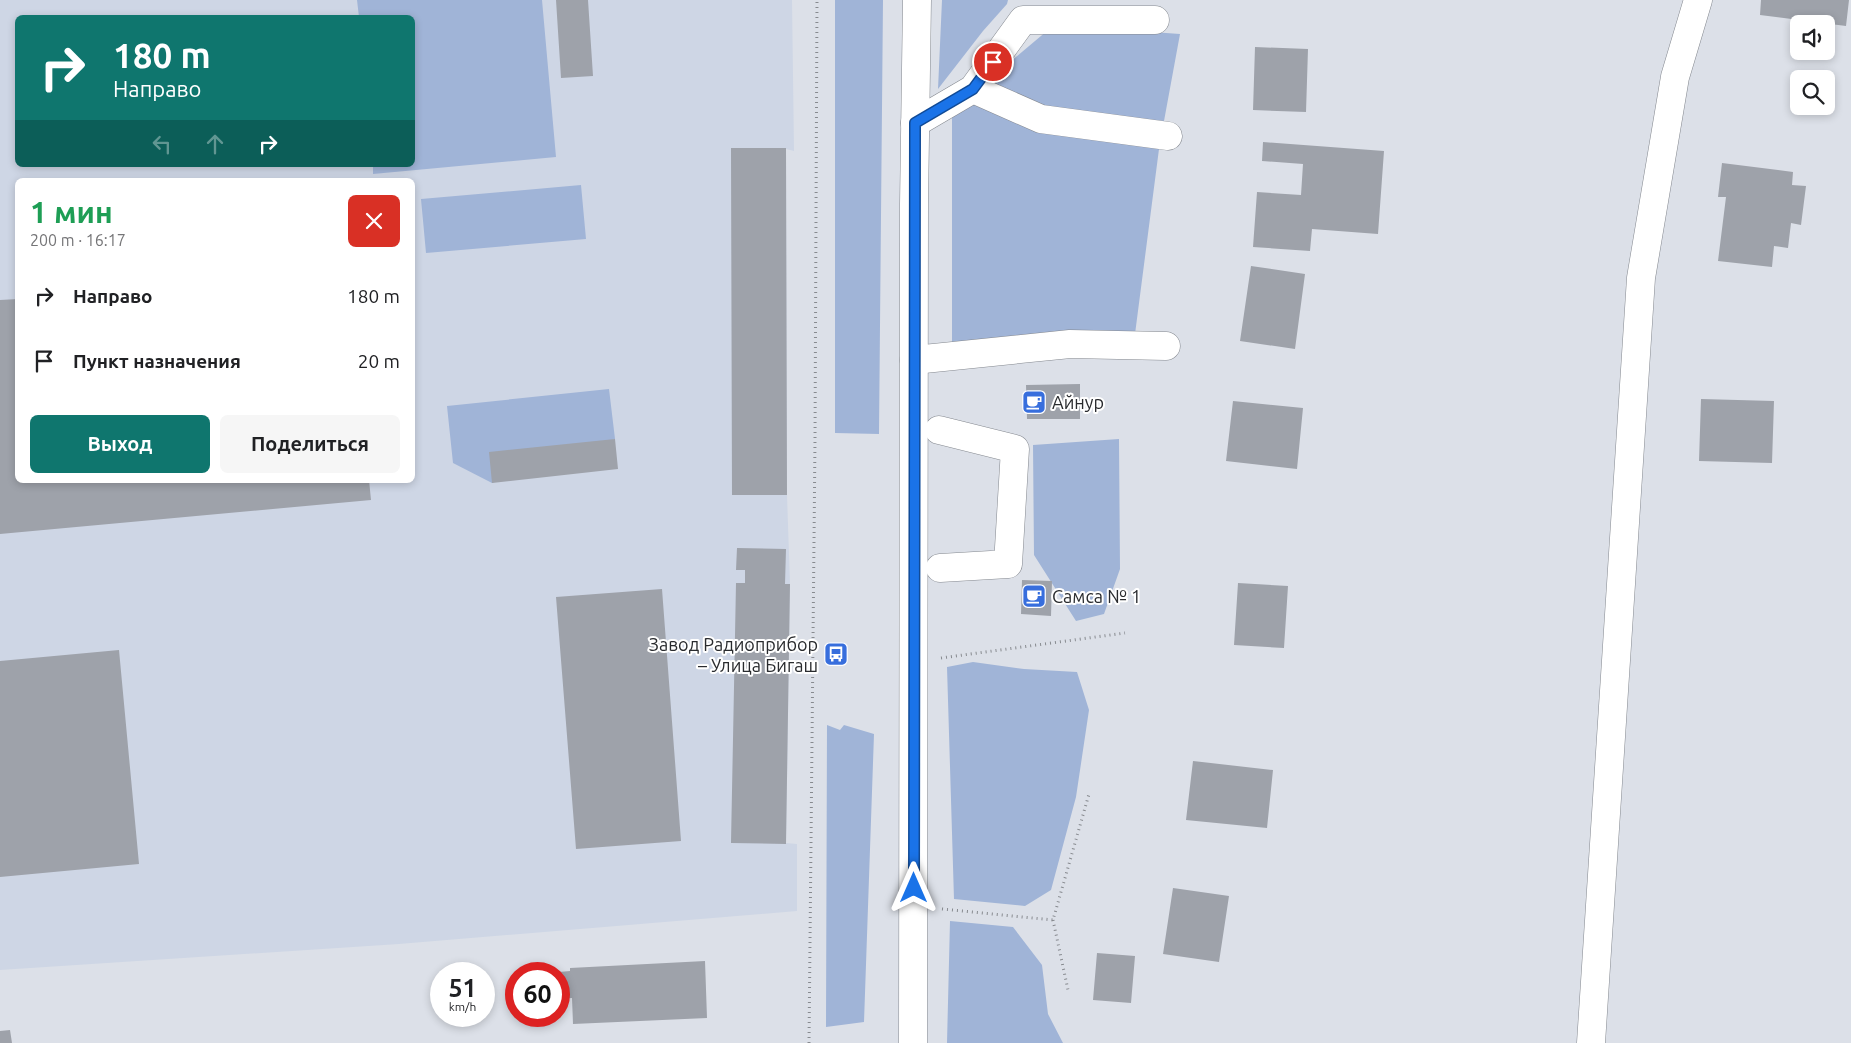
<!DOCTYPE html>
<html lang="ru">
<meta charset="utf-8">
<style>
:root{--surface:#fff;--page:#f6f6f6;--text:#202124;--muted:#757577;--accent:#0f766e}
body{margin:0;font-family:Ubuntu,sans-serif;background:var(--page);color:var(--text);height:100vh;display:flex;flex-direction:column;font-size:19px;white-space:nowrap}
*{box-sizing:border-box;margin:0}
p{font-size:16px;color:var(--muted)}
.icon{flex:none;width:28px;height:28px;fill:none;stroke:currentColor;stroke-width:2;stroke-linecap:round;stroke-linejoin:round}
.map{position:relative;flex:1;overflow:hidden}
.details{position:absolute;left:15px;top:178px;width:400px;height:305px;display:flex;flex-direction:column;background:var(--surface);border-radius:8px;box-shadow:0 2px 8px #0003}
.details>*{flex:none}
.hud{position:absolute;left:15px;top:15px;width:400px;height:152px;border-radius:8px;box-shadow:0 2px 8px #0003;background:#0f766e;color:#fff;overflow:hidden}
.buttons{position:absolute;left:1790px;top:15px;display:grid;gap:10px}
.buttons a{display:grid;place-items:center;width:45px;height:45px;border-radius:8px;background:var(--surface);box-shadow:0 2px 8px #0003;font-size:25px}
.speed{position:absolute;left:430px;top:962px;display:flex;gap:10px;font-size:25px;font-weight:700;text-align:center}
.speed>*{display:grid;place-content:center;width:65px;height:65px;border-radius:50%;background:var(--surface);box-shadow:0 2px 8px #0003;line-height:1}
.speed small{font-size:12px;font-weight:400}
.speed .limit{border:8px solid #d22;background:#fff;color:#111}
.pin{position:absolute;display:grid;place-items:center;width:42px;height:42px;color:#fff;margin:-21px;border:2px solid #fff;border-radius:50%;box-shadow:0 1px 5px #0007}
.me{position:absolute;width:55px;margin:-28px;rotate:0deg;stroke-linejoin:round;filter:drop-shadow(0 0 4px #0008)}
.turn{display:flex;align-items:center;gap:18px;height:105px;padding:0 15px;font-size:22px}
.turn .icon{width:65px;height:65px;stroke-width:2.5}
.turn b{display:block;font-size:35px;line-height:42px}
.lanes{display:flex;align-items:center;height:48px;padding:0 15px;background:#0003;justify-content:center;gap:25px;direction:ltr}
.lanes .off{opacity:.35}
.round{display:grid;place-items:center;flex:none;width:52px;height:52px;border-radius:8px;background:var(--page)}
.overview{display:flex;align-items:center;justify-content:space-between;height:85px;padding:0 15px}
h1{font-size:30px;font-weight:700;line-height:38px;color:#1e9e55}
.primary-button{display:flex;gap:10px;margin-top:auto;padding:10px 15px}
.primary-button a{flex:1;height:58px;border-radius:8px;background:var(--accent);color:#fff;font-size:20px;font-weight:700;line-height:58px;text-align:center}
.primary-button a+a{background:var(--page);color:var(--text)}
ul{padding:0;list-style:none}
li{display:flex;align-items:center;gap:15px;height:65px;padding:0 15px}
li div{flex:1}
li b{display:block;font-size:19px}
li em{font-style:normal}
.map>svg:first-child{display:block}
.built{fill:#ced6e5;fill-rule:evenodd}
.green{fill:#a0b4d7}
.building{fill:#9ea2aa}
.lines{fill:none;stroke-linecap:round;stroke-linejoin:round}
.minor-casing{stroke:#84888f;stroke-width:29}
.major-casing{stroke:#84888f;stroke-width:29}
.path{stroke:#878a8f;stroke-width:3;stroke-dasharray:1 4;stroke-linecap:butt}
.minor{stroke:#fff;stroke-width:28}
.major{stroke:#fff;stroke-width:28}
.route-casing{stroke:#114b97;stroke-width:12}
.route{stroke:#1a73e8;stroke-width:9}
.labels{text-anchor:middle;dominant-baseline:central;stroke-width:4;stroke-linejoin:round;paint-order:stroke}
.poi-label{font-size:18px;fill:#292b2e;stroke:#fff;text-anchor:start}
</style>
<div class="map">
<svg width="1851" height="1043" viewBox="0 0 1851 1043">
<rect width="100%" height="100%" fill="#dce0e8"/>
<path class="built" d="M0,0H792L794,151L786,149L787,495L790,584L786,843L797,844V911L399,944L0,970ZM18,18H412V165H18ZM18,180H412V480H18Z"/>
<path class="green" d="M357,0H542L556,157L373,174V165H412V18L359,17Z
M835,0H883L879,434L835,433Z
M942,0H1008L1007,4L983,31L938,89Z
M1054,25L1180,34L1164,121L1044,110L984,84Z
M985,103L1159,149L1135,334L952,346V114L960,104Z
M581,185L586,239L426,253L421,199Z
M609,389L615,439L492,483L453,463L447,406Z
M1119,439L1120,569L1104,614L1076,621L1034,555L1033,445Z
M973,662L1024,669L1077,672L1089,710L1076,797L1051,890L1025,906L954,899L947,667Z
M827,725L840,730L844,725L874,734L864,1022L826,1027Z
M950,921L1013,927L1042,965L1048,1014L1063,1043H947Z"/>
<path class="building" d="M556,0H588L593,76L561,78Z
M1761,0H1849L1846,26L1760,15Z
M1255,47L1308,49L1306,112L1253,110Z
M1263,142L1384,151L1378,234L1312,229L1310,251L1253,247L1257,192L1301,195L1303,164L1262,161Z
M731,148H786L787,495H732Z
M1722,163L1793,172L1792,185L1806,186L1801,225L1791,223L1788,248L1774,246L1772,267L1718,261L1726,197H1718Z
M1251,266L1305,274L1295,349L1240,341Z
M18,299V480H369L371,500L0,534V300Z
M1080,384V419H1027L1026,385Z
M1701,399L1774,401L1772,463L1699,461Z
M1233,401L1303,408L1297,469L1226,461Z
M615,439L618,469L492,483L489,452Z
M737,548L786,549L785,584H790L786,844L731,843L736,583H745V570H736Z
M1022,580L1052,581L1051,616L1021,614Z
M1238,583L1288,586L1284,648L1234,645Z
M662,589L681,841L576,849L556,597Z
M119,650L139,864L0,877V661Z
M1193,761L1273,770L1267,828L1186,820Z
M1173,888L1229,896L1219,962L1163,954Z
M1097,953L1135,956L1131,1003L1093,1000Z
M705,961L707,1018L573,1024L572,998L559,999V972L570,971V968Z
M10,1030L12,1043H0V1031Z"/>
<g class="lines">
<g class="minor-casing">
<path id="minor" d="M973,89L1023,20H1155
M915,123L973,89L1041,119L1168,136
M914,360L1070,344L1166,346
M939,430L1015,449L1008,564L940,568
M1591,1043L1641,278L1675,77L1698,0"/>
</g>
<g class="major-casing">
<path id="major" d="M913,1043L914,204L917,0"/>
</g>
<path class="path" d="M941,658L1125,633
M942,909L1053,920L1089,794
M1053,920L1068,990
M809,1043L815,440L817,0"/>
<use href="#minor" class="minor"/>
<use href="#major" class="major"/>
</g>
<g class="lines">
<g class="route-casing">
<path id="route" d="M914,888L915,123L973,89L993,62"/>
</g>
<use href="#route" class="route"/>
</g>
<defs>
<g id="cafe-square" transform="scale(1.25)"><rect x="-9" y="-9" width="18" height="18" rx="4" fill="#376edd" stroke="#fff"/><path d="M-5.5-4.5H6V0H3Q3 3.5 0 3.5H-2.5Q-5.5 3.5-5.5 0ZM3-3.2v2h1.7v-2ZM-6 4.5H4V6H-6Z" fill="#fff"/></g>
<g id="bus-square" transform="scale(1.25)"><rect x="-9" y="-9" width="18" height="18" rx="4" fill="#376edd" stroke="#fff"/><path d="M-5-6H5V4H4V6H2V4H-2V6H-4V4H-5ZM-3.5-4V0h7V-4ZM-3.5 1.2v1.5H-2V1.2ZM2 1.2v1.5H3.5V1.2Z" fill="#fff"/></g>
</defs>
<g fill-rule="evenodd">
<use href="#cafe-square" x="1034" y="402"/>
<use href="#cafe-square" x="1034" y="596"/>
<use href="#bus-square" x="836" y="654"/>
</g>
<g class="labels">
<g class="poi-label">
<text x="1052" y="402">Айнур</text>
<text x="1052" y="596">Самса № 1</text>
<text x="818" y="644" text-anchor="end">Завод Радиоприбор<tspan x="818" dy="21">– Улица Бигаш</tspan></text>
</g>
</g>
</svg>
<div class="buttons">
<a><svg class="icon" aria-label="sound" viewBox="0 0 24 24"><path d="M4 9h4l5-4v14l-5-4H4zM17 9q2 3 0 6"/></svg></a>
<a><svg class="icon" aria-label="search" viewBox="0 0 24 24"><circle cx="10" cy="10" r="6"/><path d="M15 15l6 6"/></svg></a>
</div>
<div class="speed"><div>51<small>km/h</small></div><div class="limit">60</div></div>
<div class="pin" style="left:993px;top:62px;background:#d93025"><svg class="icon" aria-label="arrive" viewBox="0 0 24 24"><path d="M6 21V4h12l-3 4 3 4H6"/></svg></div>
<svg class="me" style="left:914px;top:888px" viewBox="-20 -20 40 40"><path d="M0-17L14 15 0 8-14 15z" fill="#1a73e8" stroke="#fff" stroke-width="4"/></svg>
<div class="hud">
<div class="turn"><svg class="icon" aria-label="right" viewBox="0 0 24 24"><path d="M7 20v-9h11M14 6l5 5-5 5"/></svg><div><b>180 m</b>Направо</div></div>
<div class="lanes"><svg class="icon off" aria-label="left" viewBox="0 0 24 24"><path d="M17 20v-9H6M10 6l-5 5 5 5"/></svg><svg class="icon off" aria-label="ahead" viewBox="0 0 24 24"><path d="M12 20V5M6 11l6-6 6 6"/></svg><svg class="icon" aria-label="right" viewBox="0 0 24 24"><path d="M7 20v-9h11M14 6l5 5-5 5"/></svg></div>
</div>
<section class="details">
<div class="overview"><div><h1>1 мин</h1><p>200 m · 16:17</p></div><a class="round" style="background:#d93025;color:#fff"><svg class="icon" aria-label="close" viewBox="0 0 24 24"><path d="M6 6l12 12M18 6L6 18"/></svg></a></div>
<ul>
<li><svg class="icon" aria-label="right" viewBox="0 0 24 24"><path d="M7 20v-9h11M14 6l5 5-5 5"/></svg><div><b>Направо</b></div><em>180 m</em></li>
<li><svg class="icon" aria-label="arrive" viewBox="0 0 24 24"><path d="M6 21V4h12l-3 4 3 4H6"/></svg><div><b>Пункт назначения</b></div><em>20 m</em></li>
</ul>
<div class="primary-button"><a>Выход</a><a>Поделиться</a></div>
</section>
</div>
